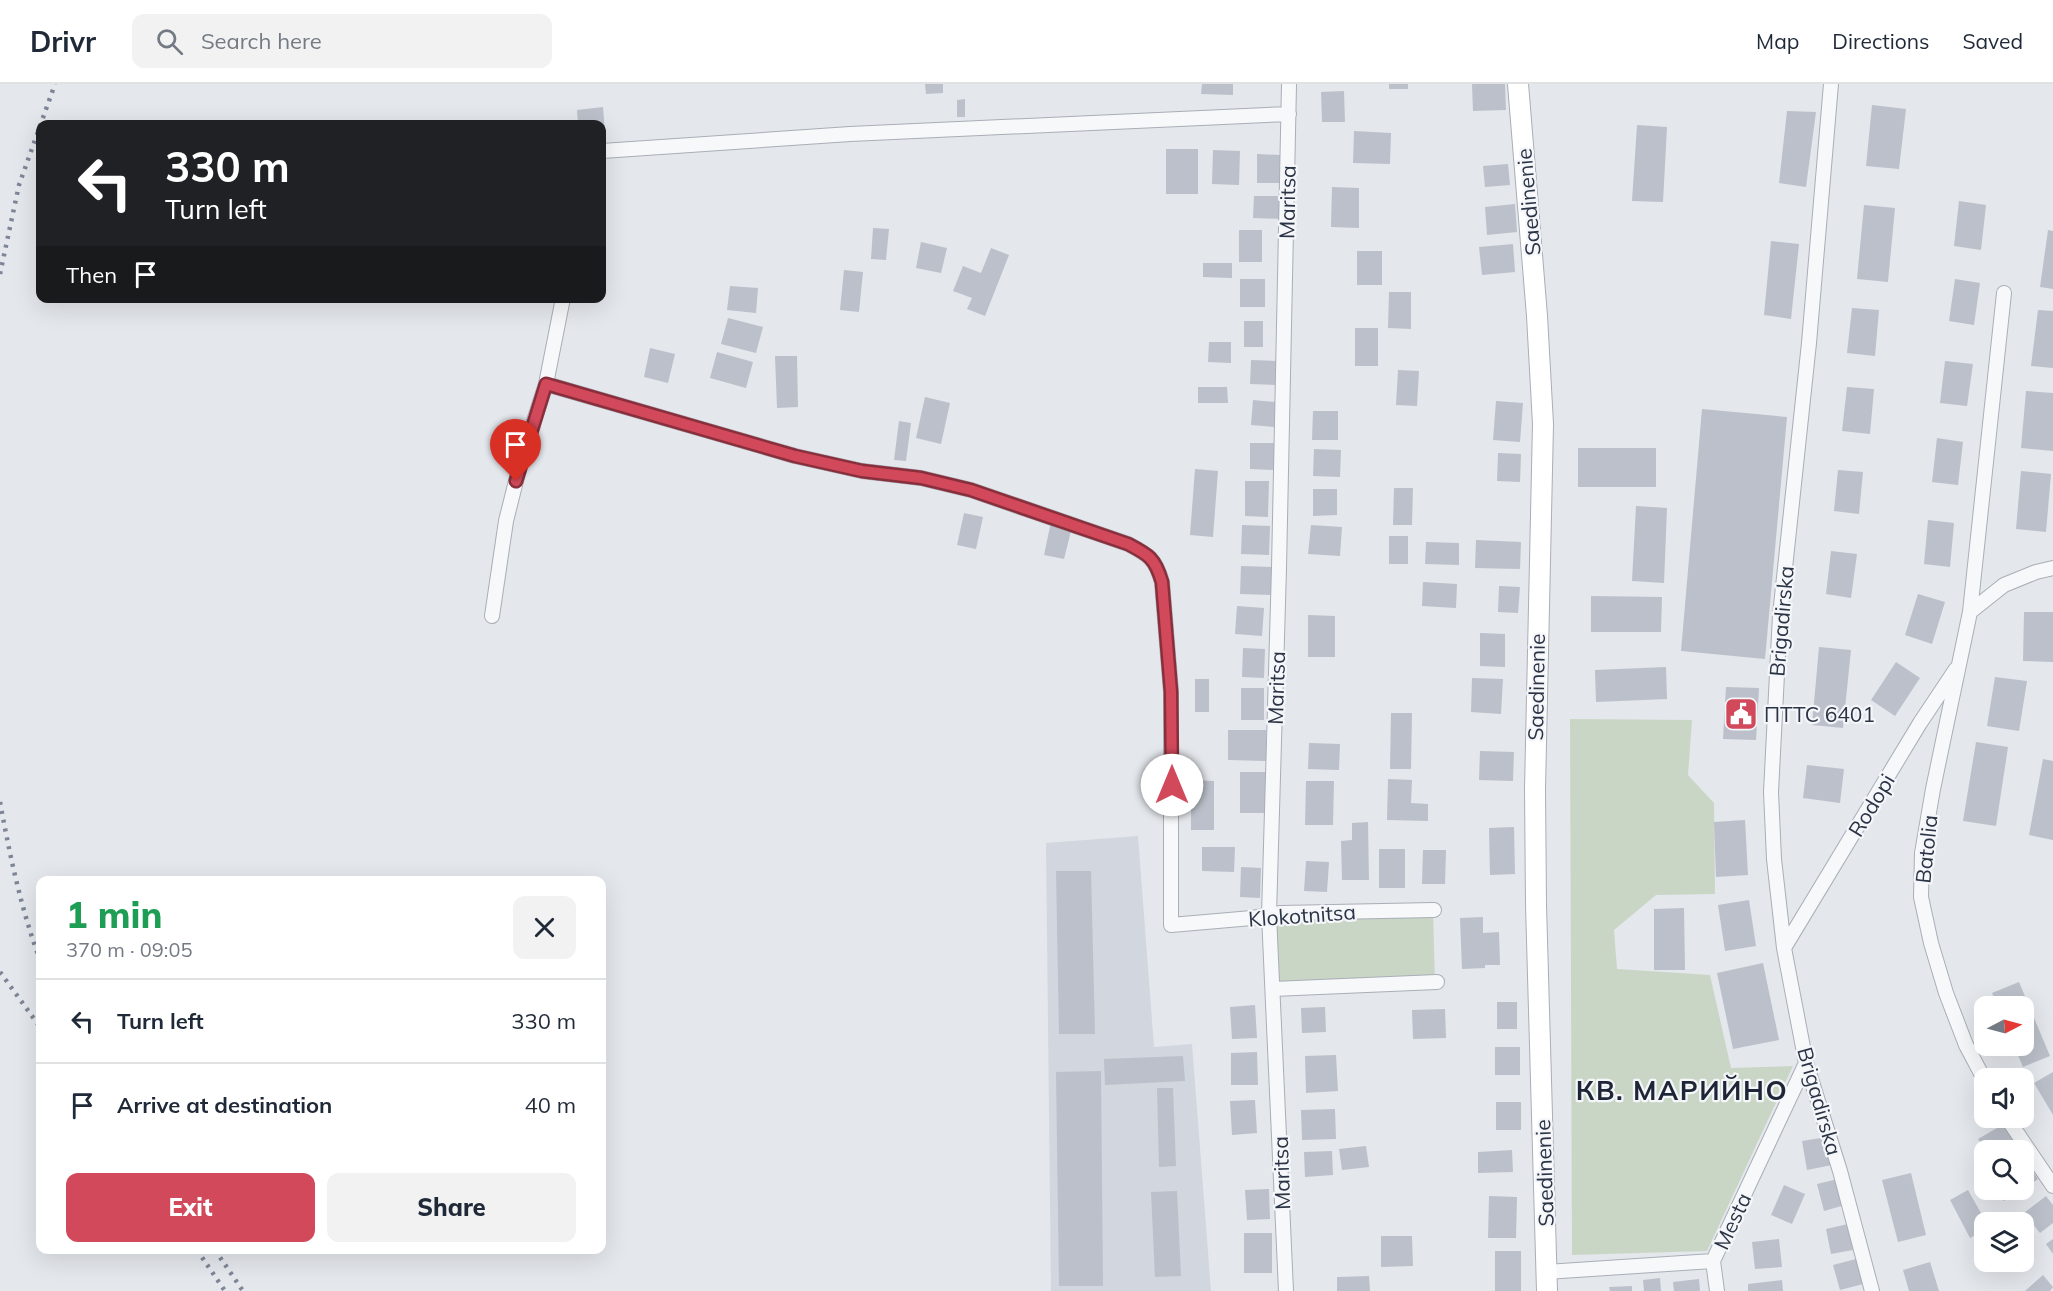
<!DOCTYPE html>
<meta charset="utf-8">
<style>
:root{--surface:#fff;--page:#f2f2f3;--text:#1f2937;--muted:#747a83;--line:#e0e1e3;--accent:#d1495b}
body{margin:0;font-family:Mulish,sans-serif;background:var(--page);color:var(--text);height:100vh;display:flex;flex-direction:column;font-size:22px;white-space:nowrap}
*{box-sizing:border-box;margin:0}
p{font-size:20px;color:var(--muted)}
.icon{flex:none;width:33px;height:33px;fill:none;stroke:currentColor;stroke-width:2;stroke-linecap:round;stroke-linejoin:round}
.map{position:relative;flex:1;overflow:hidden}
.panel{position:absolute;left:36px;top:792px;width:570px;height:378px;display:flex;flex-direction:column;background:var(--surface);border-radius:12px;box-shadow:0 6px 24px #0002}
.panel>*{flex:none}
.top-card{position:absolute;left:36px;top:36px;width:570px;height:183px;border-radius:12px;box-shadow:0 6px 24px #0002;background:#202124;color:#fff;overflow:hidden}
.needle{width:39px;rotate:84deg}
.controls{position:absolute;left:1974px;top:912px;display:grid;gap:12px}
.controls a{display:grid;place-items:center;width:60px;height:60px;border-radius:12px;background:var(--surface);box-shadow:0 6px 24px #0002;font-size:30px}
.pin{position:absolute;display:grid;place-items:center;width:51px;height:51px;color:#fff;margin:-62px -26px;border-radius:50% 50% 50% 0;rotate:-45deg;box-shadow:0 0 6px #0007}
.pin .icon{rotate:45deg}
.me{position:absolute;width:66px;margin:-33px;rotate:0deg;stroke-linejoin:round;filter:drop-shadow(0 0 4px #0008)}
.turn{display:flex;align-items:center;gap:21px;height:126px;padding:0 30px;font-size:27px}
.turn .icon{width:78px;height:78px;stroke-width:2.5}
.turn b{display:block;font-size:42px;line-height:51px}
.then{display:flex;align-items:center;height:57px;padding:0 30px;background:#0003;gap:12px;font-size:22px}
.round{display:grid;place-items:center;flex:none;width:63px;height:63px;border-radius:12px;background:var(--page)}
.summary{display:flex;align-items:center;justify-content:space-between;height:102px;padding:0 30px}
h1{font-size:36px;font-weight:800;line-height:45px;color:#1e9e55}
.action{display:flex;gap:12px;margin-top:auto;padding:12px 30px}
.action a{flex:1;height:69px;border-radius:12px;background:var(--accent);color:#fff;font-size:24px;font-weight:800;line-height:69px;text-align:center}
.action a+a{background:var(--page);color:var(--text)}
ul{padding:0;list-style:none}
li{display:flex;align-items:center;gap:18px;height:84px;padding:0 30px;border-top:2px solid var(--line)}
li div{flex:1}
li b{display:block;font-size:22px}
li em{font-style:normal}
header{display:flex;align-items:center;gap:36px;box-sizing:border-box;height:84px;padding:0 30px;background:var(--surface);border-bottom:2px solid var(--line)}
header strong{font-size:28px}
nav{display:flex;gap:33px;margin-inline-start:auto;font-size:21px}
.search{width:420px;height:54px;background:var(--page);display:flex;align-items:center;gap:15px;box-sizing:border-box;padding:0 21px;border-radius:12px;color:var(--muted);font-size:22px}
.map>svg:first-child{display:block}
.built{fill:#d2d6de}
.green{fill:#c9d6c5}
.building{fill:#bbc0ca}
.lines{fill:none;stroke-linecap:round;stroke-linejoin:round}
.street-casing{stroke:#a9aeb7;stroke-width:16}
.secondary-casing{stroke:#a9aeb7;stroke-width:22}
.street{stroke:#f7f8fa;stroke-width:14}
.secondary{stroke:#fff;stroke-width:20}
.rail{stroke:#7d8696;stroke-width:4.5;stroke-dasharray:3 6;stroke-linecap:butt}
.route-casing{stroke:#882f3b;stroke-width:15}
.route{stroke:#d1495b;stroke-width:10}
.labels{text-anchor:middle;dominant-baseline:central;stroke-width:4.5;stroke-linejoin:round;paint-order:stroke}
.street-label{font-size:21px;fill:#2b3445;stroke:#f4f6f9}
.poi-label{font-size:21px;fill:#2b3445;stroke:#f4f6f9;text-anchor:start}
.district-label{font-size:27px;font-weight:bold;letter-spacing:1.5px;fill:#1d2536;stroke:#f4f6f9}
</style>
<header>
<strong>Drivr</strong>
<div class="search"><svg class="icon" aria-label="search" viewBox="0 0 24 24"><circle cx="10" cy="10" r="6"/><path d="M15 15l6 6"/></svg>Search here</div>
<nav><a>Map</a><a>Directions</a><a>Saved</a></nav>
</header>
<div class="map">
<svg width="2053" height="1207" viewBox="0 0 2053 1207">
<rect width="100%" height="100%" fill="#e4e7ec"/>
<path class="built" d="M1138,752L1154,963L1192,960L1211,1207H1051L1046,759Z"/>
<path class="green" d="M1570,635L1692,636L1688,691L1714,719L1715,810L1656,811L1614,846L1617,885L1710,891L1731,984L1793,982L1707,1167L1572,1171Z
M1433,826L1435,899L1277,901V839L1293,830Z"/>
<path class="building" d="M925,0H943V9L926,10Z
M1202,0H1233V11L1201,10Z
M1389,0H1408V5H1389Z
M1472,0H1505L1506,26L1473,27Z
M1344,7L1345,38H1322L1321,8Z
M965,15V33H957V16Z
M1872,21L1906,25L1899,85L1866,82Z
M603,23L605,51L602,52V40H578L577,26Z
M1787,27L1816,28L1806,103L1779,99Z
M1637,41L1667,43L1663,118L1632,117Z
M1354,47L1391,49L1390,80L1353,79Z
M1166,65H1198V110H1166Z
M1213,66L1240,67L1239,101L1212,100Z
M1257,70L1280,71V99H1257Z
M1508,80L1510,101L1485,103L1483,82Z
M1332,103L1359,104V144L1331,143Z
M1254,112H1282V135L1253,134Z
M1959,117L1986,121L1981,166L1954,162Z
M1515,120L1517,148L1487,151L1485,123Z
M1864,121L1895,124L1888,198L1857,195Z
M873,144L889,145L886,176L871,175Z
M1239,146H1262V178H1239Z
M2048,146L2053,147V205L2040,203Z
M1771,157L1799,160L1791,235L1764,231Z
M921,158L947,164L941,189L916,184Z
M1513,160L1515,188L1482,191L1479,163Z
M991,164L1009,171L985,232L967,225L972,214L953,207L963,182L981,189Z
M1357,167H1382V201H1357Z
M1203,179H1232V194L1203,193Z
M844,186L863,188L859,228L840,226Z
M1240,195H1265V223H1240Z
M1955,195L1980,199L1974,241L1949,237Z
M730,202L758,204L756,229L727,226Z
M1389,208H1411V245L1388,244Z
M1852,224L1879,226L1875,272L1847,269Z
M2038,226L2053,227V284L2031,282Z
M728,234L763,243L756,269L721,260Z
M1244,237H1263V263H1244Z
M1355,244H1378V282H1355Z
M1209,258H1231V279L1208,278Z
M650,264L675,270L668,299L644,293Z
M717,268L753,278L746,304L710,294Z
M775,272H797L798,323L777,324Z
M1251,276L1277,277L1276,301L1250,300Z
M1945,277L1973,280L1967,322L1940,319Z
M1398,286L1419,287L1417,322L1396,321Z
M1198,303H1227L1228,319H1198Z
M1847,303L1874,305L1870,350L1842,347Z
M2026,307L2053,309V367L2021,364Z
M925,313L950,319L941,360L916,354Z
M1253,316L1276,318L1274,343L1251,341Z
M1496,317L1523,319L1520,358L1493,356Z
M1702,325L1787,333L1765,575L1681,567Z
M1313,327H1338V356H1312Z
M899,337L911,339L906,377L894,376Z
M1937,354L1963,358L1958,401L1932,398Z
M1250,359H1276L1275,386L1250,385Z
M1578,364H1656V403H1578Z
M1314,365L1341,366L1340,393L1313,392Z
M1498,369L1521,370L1520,398L1497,397Z
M1195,385L1218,387L1213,453L1190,451Z
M1838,386L1863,388L1859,430L1834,427Z
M2021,387L2051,390L2046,448L2016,445Z
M1245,397H1269L1268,433L1245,432Z
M1394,404H1413L1412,441H1393Z
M1313,405H1337V431L1313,432Z
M1636,422L1667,424L1664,499L1632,497Z
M964,429L983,433L976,465L957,461Z
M1928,436L1954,439L1950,483L1924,480Z
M1051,438L1072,443L1064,475L1044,471Z
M1242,441L1270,442L1269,471L1241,470Z
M1311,441L1342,443L1340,472L1308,470Z
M1389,452H1408V480H1389Z
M1476,456L1521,458L1520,485L1475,484Z
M1426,458L1459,459V481L1425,480Z
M1831,467L1857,470L1851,514L1826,510Z
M1241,482L1275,483L1273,511L1240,510Z
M1423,498L1457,500L1456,524L1422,522Z
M1499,502L1520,503L1518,529L1498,528Z
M1918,510L1945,518L1932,560L1905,551Z
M1591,512L1662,513L1661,548H1591Z
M1237,522L1264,524L1262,552L1235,550Z
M2024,528H2053V578L2023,577Z
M1308,531L1335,532V573H1308Z
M1480,549L1505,550V583L1480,582Z
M1819,563L1851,566L1843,644L1812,641Z
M1243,564L1265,565L1264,594L1242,593Z
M1896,578L1920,594L1895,632L1871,616Z
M1666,583L1667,615L1596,618L1595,586Z
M1995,593L2027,597L2019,647L1987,642Z
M1472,594L1503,595L1501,630L1471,628Z
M1195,595H1209V628H1195Z
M1726,603L1759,604L1756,656L1723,655Z
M1241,604H1264V636H1241Z
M1391,629H1412L1411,685H1390Z
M1228,646H1266V677L1228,676Z
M1976,658L2008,663L1996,742L1963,737Z
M1309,659L1340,660L1339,686L1308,685Z
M1480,667L1514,668L1513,697L1479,696Z
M2043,675L2053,677V756L2029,751Z
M1807,681L1844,685L1840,719L1803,714Z
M1240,688H1266V729H1240Z
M1388,695L1412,696L1411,719L1428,720V737L1387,736Z
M1191,696L1214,697V746H1191Z
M1306,697H1334L1333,741H1305Z
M1745,736L1748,791L1716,793L1714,738Z
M1368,738L1369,796H1342L1341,757L1352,756V739Z
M1514,743L1515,790L1490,791L1489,744Z
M1202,763H1235L1234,788L1202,787Z
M1379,765H1405V804H1379Z
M1423,766H1446L1445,800H1422Z
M1306,777L1329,778L1327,808L1304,807Z
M1241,783L1261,784L1260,814L1240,813Z
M1056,787H1091L1095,950H1059Z
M1749,816L1756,862L1725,867L1718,821Z
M1684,824L1685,886H1654V825Z
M1483,833V849L1499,848L1500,881H1485V884L1462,885L1460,834Z
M1763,879L1779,956L1733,965L1717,889Z
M2019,898L2050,972L2023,983L2014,962H2024V922H1998L1992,909Z
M1497,918H1517V945H1497Z
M1255,921L1257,954L1232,955L1230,923Z
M1325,923L1326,948L1302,949L1301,924Z
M1445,925L1446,954L1413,955L1412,926Z
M1495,963H1520V991H1495Z
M1257,968L1258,1001H1231V969Z
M1336,971L1338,1007L1306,1009L1305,972Z
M1183,972L1185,997L1105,1001L1104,975Z
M1101,987L1103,1202H1059L1056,988Z
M2053,988V1031L2034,999Z
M1157,1004H1173L1176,1082L1159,1083Z
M1255,1016L1257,1049L1232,1051L1230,1017Z
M1496,1018H1521V1046H1496Z
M1335,1025L1336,1055L1302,1056L1301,1026Z
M2004,1040L2018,1064L2013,1066H1985L1978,1055Z
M1827,1053L1832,1081L1807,1086L1802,1057Z
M1366,1062L1369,1083L1342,1086L1339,1065Z
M1512,1066L1513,1088L1478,1089V1068Z
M1332,1067L1333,1091L1305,1093L1304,1068Z
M2025,1075L2038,1095L2024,1105V1076Z
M1911,1089L1926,1151L1898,1158L1882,1096Z
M1838,1095L1845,1121L1824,1127L1817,1100Z
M1784,1101L1805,1110L1792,1140L1771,1131Z
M1269,1105L1270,1135L1247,1136L1245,1106Z
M1968,1106L1986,1138L1984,1146L1970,1154L1950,1116Z
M1997,1106H2022L2004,1117Z
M1177,1107L1181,1192L1155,1193L1151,1108Z
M1489,1112L1517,1113L1516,1154H1488Z
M2046,1112L2053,1121V1139L2040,1149L2024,1129Z
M1848,1140L1853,1166L1831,1170L1826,1145Z
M1244,1149H1272V1189H1244Z
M1381,1152H1412L1413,1182L1381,1183Z
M1779,1155L1782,1183L1755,1185L1752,1158Z
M2053,1155V1170L2046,1160Z
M1495,1167H1521V1207H1495Z
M1860,1174L1867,1199L1840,1206L1833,1181Z
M1930,1178L1939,1207H1909L1903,1186Z
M2043,1191L2053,1203L2050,1207H2025Z
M1369,1192L1370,1207H1337V1193Z
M1660,1194L1661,1207H1644L1643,1196Z
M1699,1195L1700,1207H1674L1673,1198Z
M1782,1196L1783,1207H1748V1200Z
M1632,1202V1207H1610L1609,1203Z"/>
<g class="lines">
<g class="street-casing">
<path id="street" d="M1831,0L1809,259L1780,531L1771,708L1774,775L1784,864L1806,979L1840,1087L1872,1207
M602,67L850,50L1289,30
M546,300L563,214
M1970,528L2004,501L2036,488L2053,484
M492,532L506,437L521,377L546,300L795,372L862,387L921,394L971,406L1128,460C1149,471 1155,474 1162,498L1171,608V841L1252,834L1281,829L1434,826
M1784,864L1920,639L1956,585
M1273,905L1437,898
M1984,995L1966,961L1946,909L1931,859L1921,813L1922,769L1933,705L1970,528L2004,209
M2007,1034L2053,1102
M1713,1177L1717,1207
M1546,1188L1713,1177L1806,979
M1286,1207L1269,831L1279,484L1289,0"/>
</g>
<g class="secondary-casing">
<path id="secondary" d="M1518,0L1537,232L1543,340L1535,705L1536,821L1547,1207"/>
</g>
<use href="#street" class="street"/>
<use href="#secondary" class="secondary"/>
<path class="rail" d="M0,190L19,101L55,0
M0,718C10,772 21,825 40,876
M0,888L40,943
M197,1166L225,1207
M215,1166L243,1207"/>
</g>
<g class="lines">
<g class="route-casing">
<path id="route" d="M516,397L546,300L795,372L862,387L921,394L971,406L1128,460C1149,471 1155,474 1162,498L1171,608L1172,701"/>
</g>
<use href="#route" class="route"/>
</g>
<defs>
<g id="civic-square" transform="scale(1.725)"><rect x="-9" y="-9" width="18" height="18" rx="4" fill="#d1495b" stroke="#f4f6f9"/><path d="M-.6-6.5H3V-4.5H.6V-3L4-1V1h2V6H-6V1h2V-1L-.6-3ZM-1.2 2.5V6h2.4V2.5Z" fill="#fff"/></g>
</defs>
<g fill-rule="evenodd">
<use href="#civic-square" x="1741" y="630"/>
</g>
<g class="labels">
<g class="street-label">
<text transform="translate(1287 118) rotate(-89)">Maritsa</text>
<text transform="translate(1528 118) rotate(-95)">Saedinenie</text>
<text transform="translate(1781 537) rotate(-85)">Brigadirska</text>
<text transform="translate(1536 603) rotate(-89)">Saedinenie</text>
<text transform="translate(1276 604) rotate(-88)">Maritsa</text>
<text transform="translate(1871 721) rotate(-59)">Rodopi</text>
<text transform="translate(1926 765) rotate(-84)">Batolia</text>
<text transform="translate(1302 831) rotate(-4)">Klokotnitsa</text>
<text transform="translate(1820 1017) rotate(74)">Brigadirska</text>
<text transform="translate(1281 1089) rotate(-92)">Maritsa</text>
<text transform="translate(1544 1089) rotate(-92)">Saedinenie</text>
<text transform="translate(1732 1137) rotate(-65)">Mesta</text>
</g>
<g class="poi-label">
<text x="1764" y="630">ПТТС 6401</text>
</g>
<g class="district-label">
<text x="1682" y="1006">КВ. МАРИЙНО</text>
</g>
</g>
</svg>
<div class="controls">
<a><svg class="needle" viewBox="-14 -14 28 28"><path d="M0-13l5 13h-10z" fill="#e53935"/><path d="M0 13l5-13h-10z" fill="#747a83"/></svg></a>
<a><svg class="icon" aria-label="sound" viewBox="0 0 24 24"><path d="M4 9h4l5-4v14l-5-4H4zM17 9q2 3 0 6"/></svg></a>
<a><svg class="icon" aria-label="search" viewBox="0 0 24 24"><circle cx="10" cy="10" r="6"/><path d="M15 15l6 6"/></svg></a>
<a><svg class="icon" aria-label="layers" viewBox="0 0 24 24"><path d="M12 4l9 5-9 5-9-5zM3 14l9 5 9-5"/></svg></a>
</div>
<div class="pin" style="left:516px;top:397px;background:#d93025"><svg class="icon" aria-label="arrive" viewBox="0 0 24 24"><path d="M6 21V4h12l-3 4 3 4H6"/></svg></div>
<svg class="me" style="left:1172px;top:701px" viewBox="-20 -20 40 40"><circle r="19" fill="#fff"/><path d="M0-13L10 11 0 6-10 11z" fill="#d1495b"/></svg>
<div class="top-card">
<div class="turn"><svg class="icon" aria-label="left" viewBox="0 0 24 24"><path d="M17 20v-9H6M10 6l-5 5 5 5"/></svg><div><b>330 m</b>Turn left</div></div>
<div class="then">Then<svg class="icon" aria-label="arrive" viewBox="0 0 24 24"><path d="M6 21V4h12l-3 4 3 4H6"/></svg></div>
</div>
<section class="panel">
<div class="summary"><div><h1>1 min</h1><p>370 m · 09:05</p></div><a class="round"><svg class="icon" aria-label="close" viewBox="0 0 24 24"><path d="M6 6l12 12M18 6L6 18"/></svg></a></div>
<ul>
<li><svg class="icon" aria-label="left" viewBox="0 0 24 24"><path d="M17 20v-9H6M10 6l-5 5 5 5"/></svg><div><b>Turn left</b></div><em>330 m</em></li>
<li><svg class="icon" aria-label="arrive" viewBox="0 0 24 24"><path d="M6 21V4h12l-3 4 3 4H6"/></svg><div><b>Arrive at destination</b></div><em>40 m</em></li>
</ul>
<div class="action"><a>Exit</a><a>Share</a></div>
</section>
</div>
